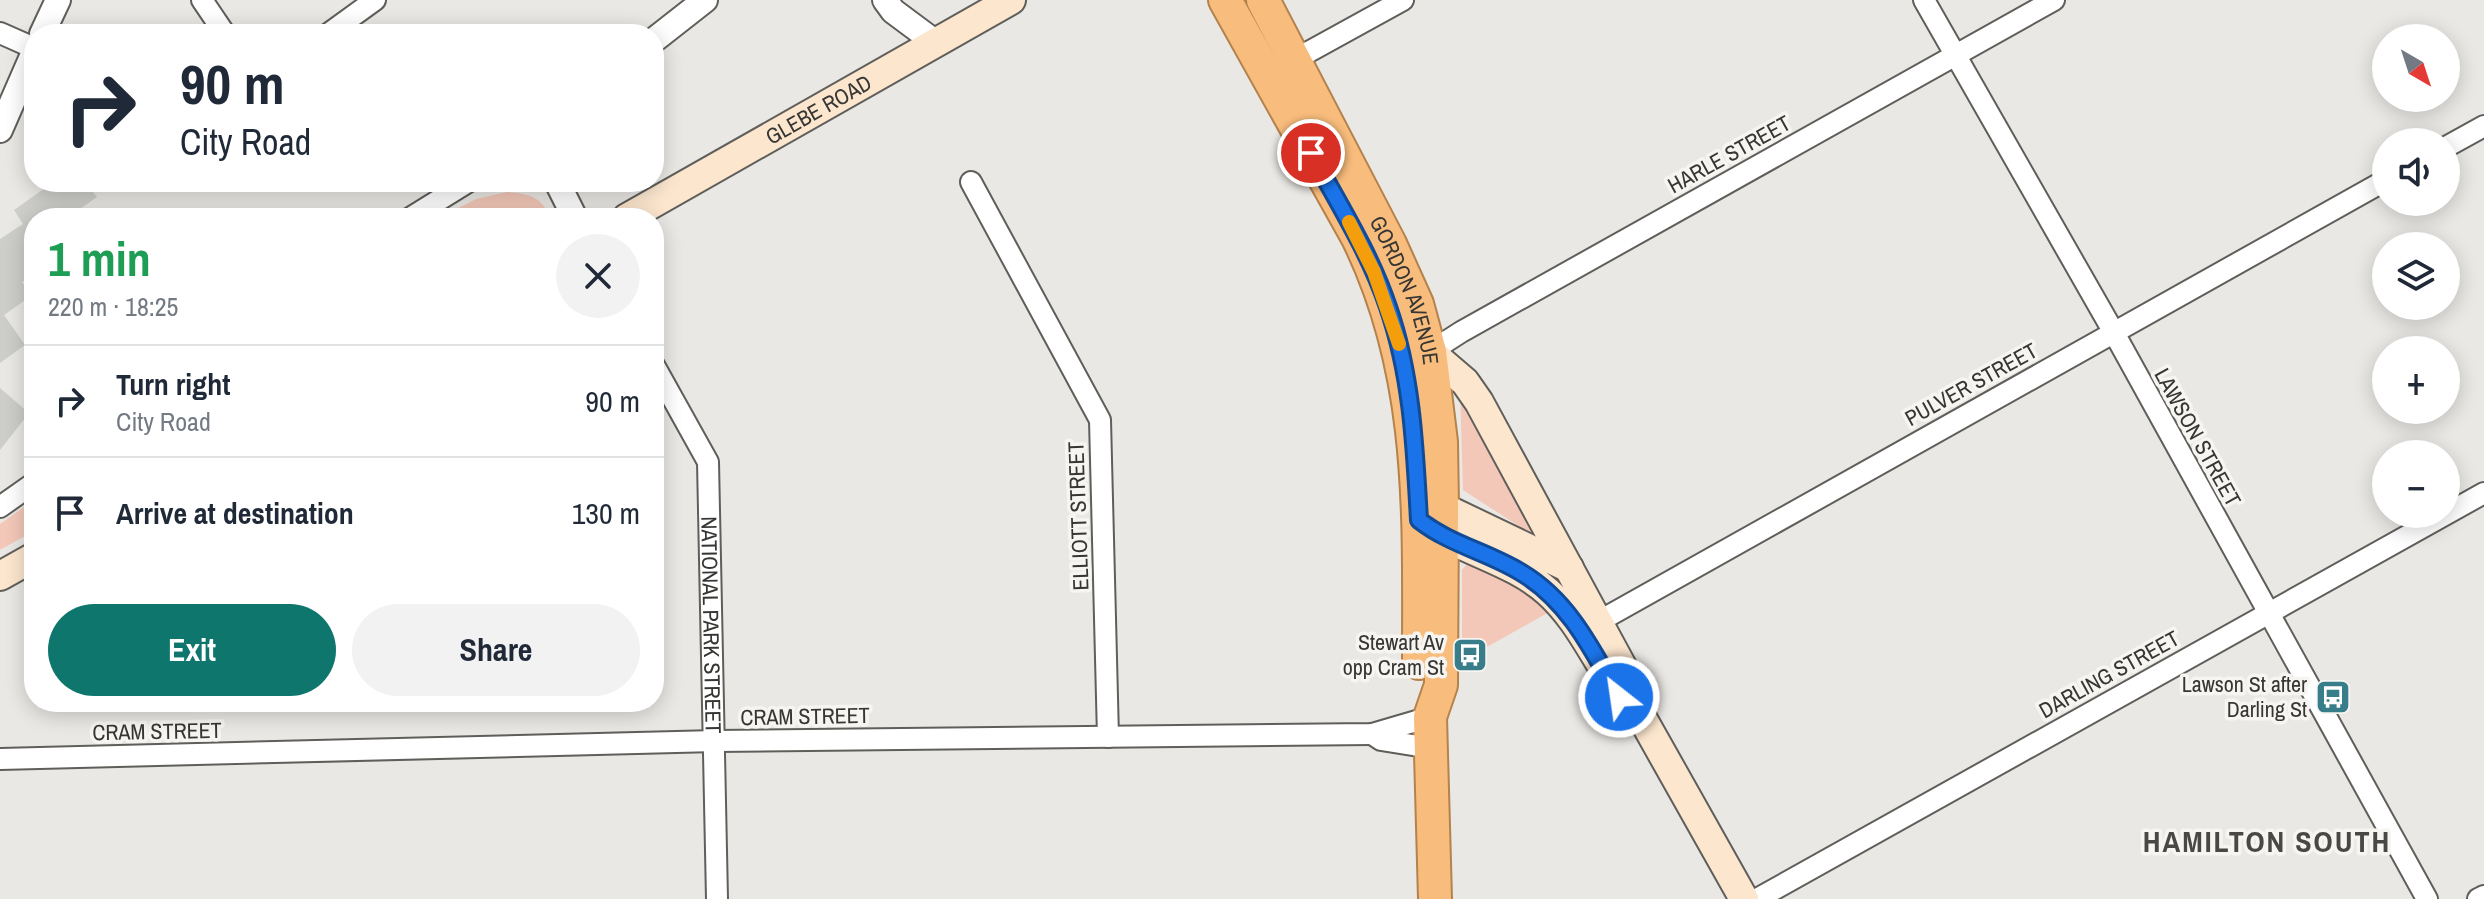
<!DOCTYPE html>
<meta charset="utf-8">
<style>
:root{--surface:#fff;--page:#f2f2f3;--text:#1f2937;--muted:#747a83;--line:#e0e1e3;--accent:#0f766e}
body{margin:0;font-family:"Archivo Narrow",sans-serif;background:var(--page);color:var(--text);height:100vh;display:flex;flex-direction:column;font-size:30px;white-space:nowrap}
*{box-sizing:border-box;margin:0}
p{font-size:26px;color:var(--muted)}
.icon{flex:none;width:44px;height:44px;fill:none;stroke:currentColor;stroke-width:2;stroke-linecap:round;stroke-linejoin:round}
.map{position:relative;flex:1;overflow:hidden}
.side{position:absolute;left:24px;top:208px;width:640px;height:504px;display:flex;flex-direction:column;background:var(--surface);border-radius:32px;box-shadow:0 4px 20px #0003}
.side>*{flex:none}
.hud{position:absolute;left:24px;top:24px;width:640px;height:168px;border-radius:32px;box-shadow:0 4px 20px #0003;background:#fff;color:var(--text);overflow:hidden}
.needle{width:52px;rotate:141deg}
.fabs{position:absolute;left:2372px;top:24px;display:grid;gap:16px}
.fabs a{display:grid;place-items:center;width:88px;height:88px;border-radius:50%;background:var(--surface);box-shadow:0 4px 20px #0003;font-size:40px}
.pin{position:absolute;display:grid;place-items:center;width:68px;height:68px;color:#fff;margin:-34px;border:4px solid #fff;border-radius:50%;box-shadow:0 2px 8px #0007}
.me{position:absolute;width:88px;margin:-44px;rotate:330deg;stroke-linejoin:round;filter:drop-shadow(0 0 6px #0008)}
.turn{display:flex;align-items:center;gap:28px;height:168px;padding:0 24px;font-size:36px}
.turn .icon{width:104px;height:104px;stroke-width:2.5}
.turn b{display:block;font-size:56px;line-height:68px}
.round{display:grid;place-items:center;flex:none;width:84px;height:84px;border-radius:42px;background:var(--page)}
.overview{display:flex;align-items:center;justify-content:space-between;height:136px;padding:0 24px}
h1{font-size:48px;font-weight:700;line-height:60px;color:#1e9e55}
.primary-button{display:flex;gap:16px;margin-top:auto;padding:16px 24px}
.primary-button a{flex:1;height:92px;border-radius:48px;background:var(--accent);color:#fff;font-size:32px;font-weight:700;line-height:92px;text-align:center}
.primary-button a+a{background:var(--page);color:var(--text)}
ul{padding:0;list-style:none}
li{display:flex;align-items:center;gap:24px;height:112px;padding:0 24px;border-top:2px solid var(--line)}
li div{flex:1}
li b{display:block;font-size:30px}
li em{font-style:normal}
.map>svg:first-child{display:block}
.green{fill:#f3c8b8}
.building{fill:#cdcdc9}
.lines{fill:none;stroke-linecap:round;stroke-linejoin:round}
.minor-casing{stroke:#5f5e5a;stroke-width:24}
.tertiary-casing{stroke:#5f5e5a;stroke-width:28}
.secondary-casing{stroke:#5f5e5a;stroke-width:32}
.trunk-casing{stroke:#b3824d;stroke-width:36}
.minor{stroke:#fff;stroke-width:20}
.tertiary{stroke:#fff;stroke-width:24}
.secondary{stroke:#fce6ce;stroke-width:28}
.trunk{stroke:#f8bc7c;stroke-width:32}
.route-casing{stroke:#114b97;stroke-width:20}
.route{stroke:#1a73e8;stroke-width:14}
.slow{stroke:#f59e0b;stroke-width:14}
.labels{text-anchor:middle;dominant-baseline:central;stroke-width:7;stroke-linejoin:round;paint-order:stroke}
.street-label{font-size:22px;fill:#363634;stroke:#f7f5f1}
.poi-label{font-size:22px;fill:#363634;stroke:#f7f5f1;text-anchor:end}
.district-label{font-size:30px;font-weight:bold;letter-spacing:2px;fill:#4a4845;stroke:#f7f5f1}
</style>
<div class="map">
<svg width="2484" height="899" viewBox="0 0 2484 899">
<rect width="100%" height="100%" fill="#eae8e4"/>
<path class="green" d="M507,192C526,194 544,196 549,218H439L476,199Z
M1460,390L1542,534L1537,538L1463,490Z
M34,500V531L0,550V524Z
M1489,561L1551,611L1462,661V570L1468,562Z"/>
<path class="building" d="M41,182H85L97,197L67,218H34V274L22,282L31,296L4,315L25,345L0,363V239L23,224L14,210L45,188Z
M0,388L29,413L0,450Z"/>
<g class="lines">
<g class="minor-casing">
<g id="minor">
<path d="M202,0L225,34"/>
<path d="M1924,0L2113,331L2427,899"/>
<path d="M0,33L34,48"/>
<path d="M328,34L375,0"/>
<path d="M1294,60L1403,0"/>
<path d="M2446,147L2484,126"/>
<path d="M971,182L1100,420L1108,737"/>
<path d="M410,218L468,182"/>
<path d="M1430,352L1461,332L2054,0"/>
<path id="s1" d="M654,365L708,462L717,899"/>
<path d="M0,507L34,483"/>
<path d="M1587,628L2386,180"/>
<path d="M1372,734L1381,740L1431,748"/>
<path d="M0,759L716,741L1372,734L1430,717"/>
<path d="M1757,899L2484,493"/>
<path d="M2478,899L2484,896"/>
</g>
</g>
<g class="tertiary-casing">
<path id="tertiary" d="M885,0L893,11L936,43
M42,34L58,0
M654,40L705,0
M0,130L34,52
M557,182L575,218"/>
</g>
<g class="secondary-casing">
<g id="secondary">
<path id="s2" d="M627,218L1011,0"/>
<path d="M1430,352L1465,382L1479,402L1638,696"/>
<path d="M1569,568L1442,507L1419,520C1459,551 1511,559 1548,592C1588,628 1602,681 1641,716L1744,899"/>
<path d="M0,576L34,557"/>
</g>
</g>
<g class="trunk-casing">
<g id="trunk">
<path d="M1225,0L1358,238C1425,375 1419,514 1419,663"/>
<path id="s3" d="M1263,0L1390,244L1417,304L1430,352L1441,442L1442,507L1441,685L1430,717L1435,899"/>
</g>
</g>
<use href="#minor" class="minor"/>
<use href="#tertiary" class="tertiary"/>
<use href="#secondary" class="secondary"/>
<use href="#trunk" class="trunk"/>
</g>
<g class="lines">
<g class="route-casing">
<path id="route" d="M1311,153C1338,203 1370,253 1388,307C1412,376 1415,448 1419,520C1451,545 1488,552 1522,573C1569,601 1593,651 1619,697"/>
</g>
<use href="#route" class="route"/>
<path class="slow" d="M1349,222L1374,272L1399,344"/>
</g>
<defs>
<g id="bus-square" transform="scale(1.8)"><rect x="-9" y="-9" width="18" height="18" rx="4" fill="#387e8a" stroke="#f7f5f1"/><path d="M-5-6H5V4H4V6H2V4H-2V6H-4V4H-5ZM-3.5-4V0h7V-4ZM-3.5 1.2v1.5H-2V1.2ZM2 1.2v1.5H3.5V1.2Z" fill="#fff"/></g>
</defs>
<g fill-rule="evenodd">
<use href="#bus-square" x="1470" y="655"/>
<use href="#bus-square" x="2333" y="697"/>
</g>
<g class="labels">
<g class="street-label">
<text stroke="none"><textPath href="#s2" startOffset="220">GLEBE ROAD</textPath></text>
<text transform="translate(1729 154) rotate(-29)">HARLE STREET</text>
<text stroke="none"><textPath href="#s3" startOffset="324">GORDON AVENUE</textPath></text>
<text transform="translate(1971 384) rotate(-29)">PULVER STREET</text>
<text transform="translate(2198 437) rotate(61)">LAWSON STREET</text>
<text transform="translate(1078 516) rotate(-92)">ELLIOTT STREET</text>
<text stroke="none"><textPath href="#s1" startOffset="274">NATIONAL PARK STREET</textPath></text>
<text transform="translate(2109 674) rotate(-29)">DARLING STREET</text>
<text transform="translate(805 716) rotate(-1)">CRAM STREET</text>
<text transform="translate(157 731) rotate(-1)">CRAM STREET</text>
</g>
<g class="poi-label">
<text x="1444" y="642">Stewart Av<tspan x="1444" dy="25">opp Cram St</tspan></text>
<text x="2307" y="684">Lawson St after<tspan x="2307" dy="25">Darling St</tspan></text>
</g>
<g class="district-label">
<text x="2267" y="841">HAMILTON SOUTH</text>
</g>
</g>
</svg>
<div class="fabs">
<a><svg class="needle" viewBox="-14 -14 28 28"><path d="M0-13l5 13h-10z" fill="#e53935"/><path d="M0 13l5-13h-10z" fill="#747a83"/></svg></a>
<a><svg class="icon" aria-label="sound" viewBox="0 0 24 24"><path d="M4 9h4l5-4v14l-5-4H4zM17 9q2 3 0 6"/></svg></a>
<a><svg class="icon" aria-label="layers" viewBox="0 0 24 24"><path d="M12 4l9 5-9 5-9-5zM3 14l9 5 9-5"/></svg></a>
<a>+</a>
<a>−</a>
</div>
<div class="pin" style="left:1311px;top:153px;background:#d93025"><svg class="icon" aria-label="arrive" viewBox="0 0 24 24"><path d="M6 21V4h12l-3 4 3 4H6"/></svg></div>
<svg class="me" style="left:1619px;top:697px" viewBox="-20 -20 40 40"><circle r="17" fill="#1a73e8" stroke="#fff" stroke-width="3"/><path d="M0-11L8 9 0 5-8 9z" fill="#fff"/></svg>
<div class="hud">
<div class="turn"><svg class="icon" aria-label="right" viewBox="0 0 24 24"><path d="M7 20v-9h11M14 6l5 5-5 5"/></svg><div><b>90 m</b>City Road</div></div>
</div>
<section class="side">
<div class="overview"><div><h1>1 min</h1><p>220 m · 18:25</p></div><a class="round"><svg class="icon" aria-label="close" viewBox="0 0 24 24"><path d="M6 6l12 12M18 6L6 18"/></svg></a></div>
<ul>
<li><svg class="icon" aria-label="right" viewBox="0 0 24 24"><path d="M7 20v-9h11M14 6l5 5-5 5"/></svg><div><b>Turn right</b><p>City Road</p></div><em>90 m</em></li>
<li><svg class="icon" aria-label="arrive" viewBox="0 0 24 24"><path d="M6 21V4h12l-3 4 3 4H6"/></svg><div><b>Arrive at destination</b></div><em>130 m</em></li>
</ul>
<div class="primary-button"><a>Exit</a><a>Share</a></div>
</section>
</div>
